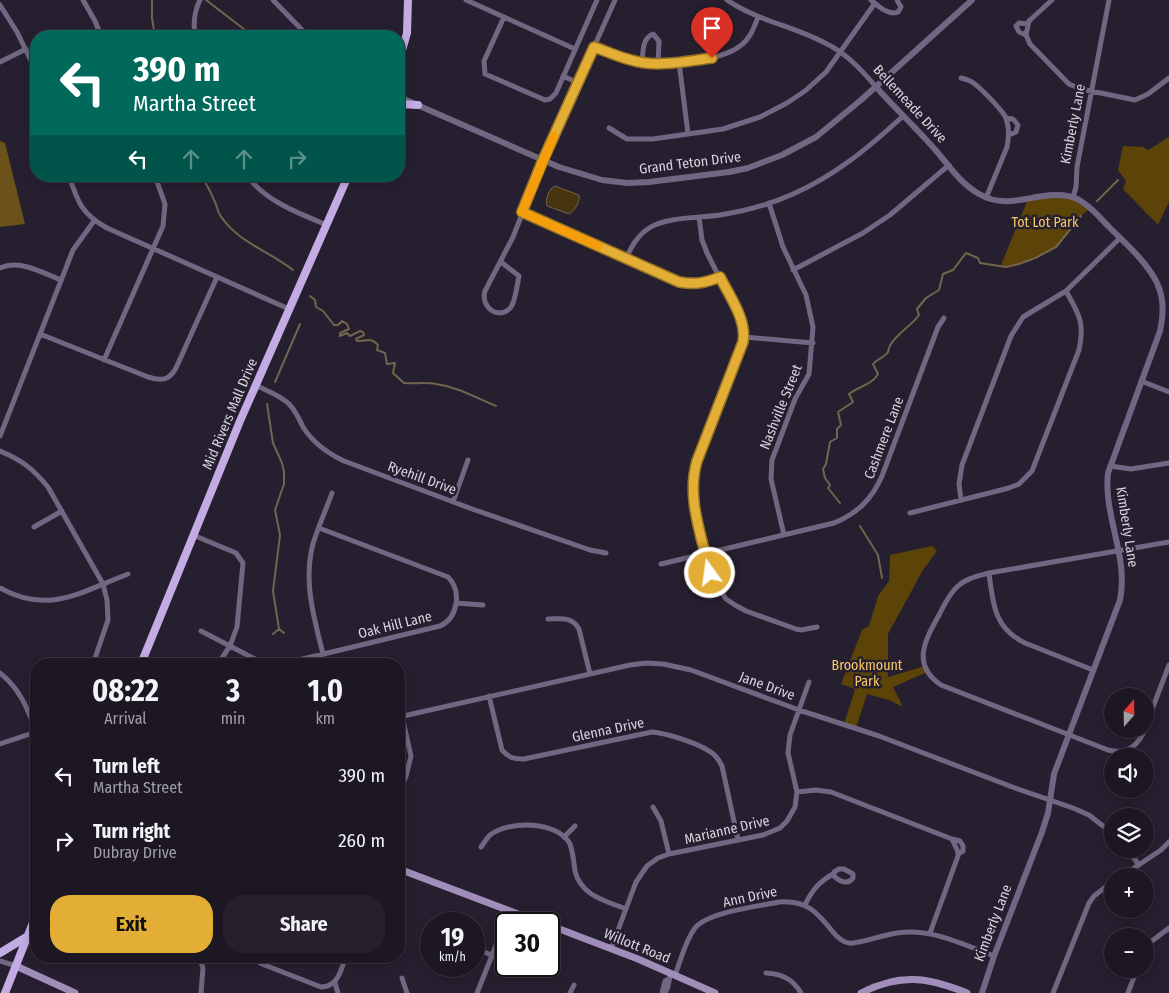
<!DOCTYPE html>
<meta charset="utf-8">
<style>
:root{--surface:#1c1723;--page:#25202b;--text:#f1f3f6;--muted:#a09fa6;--line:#3a3641;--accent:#e3ae35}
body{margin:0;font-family:"Fira Sans Condensed",sans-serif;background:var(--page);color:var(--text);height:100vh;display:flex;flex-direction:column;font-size:19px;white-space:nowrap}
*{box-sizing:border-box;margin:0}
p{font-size:16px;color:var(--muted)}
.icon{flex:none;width:28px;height:28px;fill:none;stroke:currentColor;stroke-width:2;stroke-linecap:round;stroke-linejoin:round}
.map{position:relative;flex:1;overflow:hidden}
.panel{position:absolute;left:30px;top:658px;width:375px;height:305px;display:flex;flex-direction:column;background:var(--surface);border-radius:20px;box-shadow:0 2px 8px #0003,0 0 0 1px var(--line)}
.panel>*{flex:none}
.guide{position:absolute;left:30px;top:30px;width:375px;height:152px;border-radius:20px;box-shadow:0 2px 8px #0003,0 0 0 1px var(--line);background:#00695c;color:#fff;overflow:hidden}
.needle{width:32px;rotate:20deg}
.buttons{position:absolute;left:1104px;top:688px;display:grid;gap:10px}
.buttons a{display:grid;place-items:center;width:50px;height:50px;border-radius:50%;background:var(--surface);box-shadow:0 2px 8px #0003,0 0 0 1px var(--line);font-size:25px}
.speed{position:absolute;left:420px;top:912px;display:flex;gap:10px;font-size:25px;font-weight:700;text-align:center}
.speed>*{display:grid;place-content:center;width:65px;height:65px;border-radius:50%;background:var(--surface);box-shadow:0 2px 8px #0003,0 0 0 1px var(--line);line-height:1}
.speed small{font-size:12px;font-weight:400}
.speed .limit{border:2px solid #111;border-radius:8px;background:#fff;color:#111}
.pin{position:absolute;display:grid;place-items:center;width:42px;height:42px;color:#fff;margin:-51px -21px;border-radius:50% 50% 50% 0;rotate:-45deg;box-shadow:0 0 5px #0007}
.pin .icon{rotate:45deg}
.me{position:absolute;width:55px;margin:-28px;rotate:346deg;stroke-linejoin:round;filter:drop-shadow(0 0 4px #0008)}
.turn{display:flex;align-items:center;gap:18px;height:105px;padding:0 20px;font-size:22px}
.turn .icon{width:65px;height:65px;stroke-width:2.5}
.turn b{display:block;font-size:35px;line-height:42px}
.lanes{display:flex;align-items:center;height:48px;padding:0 20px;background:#0003;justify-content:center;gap:25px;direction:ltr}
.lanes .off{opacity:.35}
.eta{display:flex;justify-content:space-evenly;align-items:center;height:85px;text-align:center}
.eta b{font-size:30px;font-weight:700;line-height:35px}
.primary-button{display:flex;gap:10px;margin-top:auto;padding:10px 20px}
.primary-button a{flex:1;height:58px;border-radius:20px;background:var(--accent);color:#111;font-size:20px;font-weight:700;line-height:58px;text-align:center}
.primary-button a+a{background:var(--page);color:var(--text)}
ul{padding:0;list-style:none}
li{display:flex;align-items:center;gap:15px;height:65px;padding:0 20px}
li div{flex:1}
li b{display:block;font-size:19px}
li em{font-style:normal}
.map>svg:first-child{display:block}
.green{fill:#5c4308}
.forest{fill:#6b521b}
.water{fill:#46350f;stroke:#72654d}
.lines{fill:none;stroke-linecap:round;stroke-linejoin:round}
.stream{stroke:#72654d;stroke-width:2}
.minor{stroke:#726782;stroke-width:5}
.tertiary{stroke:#726782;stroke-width:6}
.secondary{stroke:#a08db9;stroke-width:7}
.primary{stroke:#c3abe3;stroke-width:8}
.route-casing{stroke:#947122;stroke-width:12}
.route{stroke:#e3ae35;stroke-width:9}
.slow{stroke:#f59e0b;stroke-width:9}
.labels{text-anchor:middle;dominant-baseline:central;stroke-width:5;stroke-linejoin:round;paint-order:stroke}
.street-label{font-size:14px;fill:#d8d4df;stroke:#261f2f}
.park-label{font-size:14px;fill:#f8c866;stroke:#261f2f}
</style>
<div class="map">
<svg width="1169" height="993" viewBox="0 0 1169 993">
<rect width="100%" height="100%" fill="#261f2f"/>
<path class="green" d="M1169,137V202L1158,225L1123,189L1126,181L1118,170L1123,146L1143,147L1148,150Z
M1063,195L1090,208L1081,216L1056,247L1019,264L1006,267L1001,265L1028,199Z
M932,546L937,551L923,570L888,634V677L925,666L927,672L893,687L903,707L889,700L867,694L856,728L844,724L855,689L841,684L862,630L869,626L878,596L889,581L890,555Z"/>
<path class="forest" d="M0,141L5,143L25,224L0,227Z"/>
<path class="water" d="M555,186L579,195C580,203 575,210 569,214L547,206C545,200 549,188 555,186Z"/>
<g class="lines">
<path class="stream" d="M152,0V18L155,36
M206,0L253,36
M202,176C206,184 211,192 214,200C217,205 217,210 220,215C237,242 269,251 293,270
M1097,201L1118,180
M310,296L315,300L316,307L323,311L334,325H338L342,321L347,324L349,329L340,333V336L347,333L350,336L360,331L363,332L364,335L356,339L357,341C364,342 371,336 378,345L377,350L385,353L387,364L395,363L393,373L404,383C415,384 425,382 436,384C458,387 476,398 496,406
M275,382L300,324
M267,404L273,443L282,463L284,472V484L275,510L280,535L273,591L279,629L284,633
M840,503L828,488L830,485L825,478L823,469L826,464L830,442L837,438V429L841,425L838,412L853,402L849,394C859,386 872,385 878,374L873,364C877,359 885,357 888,352C889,349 889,346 891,344C898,333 911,326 919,315L917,309L926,298L939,290L943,274L953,270L966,253L978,258L980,263L1006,267L1019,264L1035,258L1056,247L1081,216
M860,526L878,555L882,578
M273,634L279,629"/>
<path class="minor" d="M83,0L95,21L101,36
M273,0L308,36
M466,0L575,49
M727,0C756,20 792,26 823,42C845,52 861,69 876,87
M871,0C878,6 889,16 898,12L901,7L897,0
M1052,0L1029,21L1026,35L1030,44L1069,84L1081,89L1135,100L1148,94L1169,78
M0,5L17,32L36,71
M504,17L484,61L485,74L545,100L550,99L556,93L597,0
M1026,35L1019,32L1016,26L1019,23L1028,24
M195,36C193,23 194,12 200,0
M594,47C607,52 620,58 634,61C659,66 720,62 740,46C750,39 754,28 758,17
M0,62L26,49
M679,62L688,134
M642,63C643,53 642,38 653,34L659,41L658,64
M563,76L578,83
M961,78C965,79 969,80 972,82C981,88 999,107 1005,116C1009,125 1009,137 1007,147L986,198
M1006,118L1013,119L1018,125L1016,132L1009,135
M609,128L627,139H653L723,129L760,117L787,103L805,91L826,72L875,3
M69,176C78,203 82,214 107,228L289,309
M247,176C267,202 298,213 327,225
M1073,197L1076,187L1077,167L1109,0
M769,203L783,247L806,295L813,327L809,374L795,399L772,460L771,479L784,535
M522,213L679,281C694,285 706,283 719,277
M699,217L702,240L707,253L742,322L744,332L743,342L697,461L693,479L692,495L710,573L715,582L726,599L735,605L746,611L796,629L801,630L817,627
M626,258C632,246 637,236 649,228C666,217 699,218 720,215C745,211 771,204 793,194C836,175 868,148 902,117
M501,262L519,276C517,285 516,299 511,307C500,321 480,308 485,291L513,237L543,161L615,0
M0,268C19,259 43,273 61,280
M793,270L863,233L890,215L949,165
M40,334L148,377C161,381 169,381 176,368L217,277
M744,337L813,343
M104,360L163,226L165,204L155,176
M1141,381L1169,392
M255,385C267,391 280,395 289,404C296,411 299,419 303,427C313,443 327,453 344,461L475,510L590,550L606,553
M0,436L73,250L94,221
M0,451C22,460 33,469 48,487L103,584L107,600L108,620L93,664
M1110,466L1131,469L1169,463
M961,500L959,484L962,465L1011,336L1023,317L1066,291L1120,238
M453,502L468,460
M910,513L1009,488L1019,484L1032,471L1079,350C1085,323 1079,314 1066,291
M34,527L62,511
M193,535L236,553L243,563L237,627L230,646L218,664
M661,564L834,523C858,513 872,499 882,476L938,327L944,318
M989,573C993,604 994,628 1025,643L1093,670
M0,588C48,615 81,592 128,574
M456,603L483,605
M548,619C560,619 572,616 579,629L590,674
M201,631L255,659L270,664
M323,654C314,618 303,581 313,544C318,527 326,510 332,493
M95,658L110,664
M282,664L440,626C458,618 462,591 448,577L319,528
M0,673C20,689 28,709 36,732
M489,696L502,750C509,758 514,759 524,759L652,732C666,733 697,743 709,751C715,754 719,760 722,766L738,840
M399,717L630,665L646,663L663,664L691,670L799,710L879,736L1015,788L1073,808L1089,815L1112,833
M1145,728L1169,665
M1145,729C1138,746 1127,755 1108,750L941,685C911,665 925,640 939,615C944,605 949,594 958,586C967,578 978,576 989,573L1169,542
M0,744L36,732
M797,792L816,790L831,792L952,839L958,852V856L930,933
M399,793L406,776L411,756L402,716
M653,807L661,821L669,854
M564,837L575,826
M952,839L960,841L963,846V851L958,854
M481,847C484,843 487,838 490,835C509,820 558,821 570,844C573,853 574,862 575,871C581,896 606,901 626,909
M1127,849L1139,865
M839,869H844L853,874V878C848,885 840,882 834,876V872Z
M1122,876L1161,850L1169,842
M805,905C812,890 819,882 833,874
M508,924L513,912
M499,938V930L507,909
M474,948L504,960
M611,949L636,882L647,866L658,858L669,854L763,835L780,828L787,821L795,807L797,792L788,753L790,735L809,682
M1145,950L1152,941L1169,928
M199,956L203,968L201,993
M249,956L262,964L321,987C338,987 341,970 346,956
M0,961L16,966
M766,973C782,974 793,979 801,993
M675,975C681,960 685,941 695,928C708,912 759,906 779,902C807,900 817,912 833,932C837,937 843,942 849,943C857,945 885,934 897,933C932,928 962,944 994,956
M402,978L407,993
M335,983L338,993
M477,993L499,938L506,928
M570,993L574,985
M662,993L665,981L669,979
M665,993C670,986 668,980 671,973
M1053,993L1089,903L1094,896L1112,882
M1128,993L1137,969"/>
<path class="tertiary" d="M876,87C894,107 913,125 931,145C946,161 959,183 979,194C1010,212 1037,190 1068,196C1074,197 1080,200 1085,204C1094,210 1102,220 1110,228C1126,244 1147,262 1157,283C1164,298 1164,314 1160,331L1108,473C1103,515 1129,557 1120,600L1054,774L1048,813L1042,832L994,956L982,993
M399,97L559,167L602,180L627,183L649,182L729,172L748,168L782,155L816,137L861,100L972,0"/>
<path class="secondary" d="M399,869L544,924
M549,925L638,959L715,993
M16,966L75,993
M861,993C900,973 928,977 967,993"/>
<path class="primary" d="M399,61L407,33L408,0
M399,104L418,105
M141,664L240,421L348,176
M0,953L28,936
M5,993L36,915"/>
</g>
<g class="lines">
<g class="route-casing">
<path id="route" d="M710,573C702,537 686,498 697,461L743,342C747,320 730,297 720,277C705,283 694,285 679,282L522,212L543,160L594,47C606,51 618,57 631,60C657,68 686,61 712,58"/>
</g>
<use href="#route" class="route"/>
<path class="slow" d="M554,136L522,212L598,246"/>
</g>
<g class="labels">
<g class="street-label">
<text transform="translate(910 104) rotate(47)">Bellemeade Drive</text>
<text transform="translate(1073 124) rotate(-79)">Kimberly Lane</text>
<text transform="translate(690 163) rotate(-7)">Grand Teton Drive</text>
<text transform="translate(781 407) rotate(-68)">Nashville Street</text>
<text transform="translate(230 414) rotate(-67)">Mid Rivers Mall Drive</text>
<text transform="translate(884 438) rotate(-69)">Cashmere Lane</text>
<text transform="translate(422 478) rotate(20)">Ryehill Drive</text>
<text transform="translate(1127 527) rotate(81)">Kimberly Lane</text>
<text transform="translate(395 625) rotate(-14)">Oak Hill Lane</text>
<text transform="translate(767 686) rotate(20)">Jane Drive</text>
<text transform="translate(608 730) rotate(-12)">Glenna Drive</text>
<text transform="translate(727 830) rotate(-13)">Marianne Drive</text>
<text transform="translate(750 897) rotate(-12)">Ann Drive</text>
<text transform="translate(993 923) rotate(-69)">Kimberly Lane</text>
<text transform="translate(637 946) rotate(22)">Willott Road</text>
</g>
<g class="park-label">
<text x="1045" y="222">Tot Lot Park</text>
<text x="867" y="665">Brookmount<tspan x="867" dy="16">Park</tspan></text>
</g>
</g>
</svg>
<div class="buttons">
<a><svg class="needle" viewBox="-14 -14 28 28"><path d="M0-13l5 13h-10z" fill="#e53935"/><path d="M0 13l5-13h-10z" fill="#a09fa6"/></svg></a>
<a><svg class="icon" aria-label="sound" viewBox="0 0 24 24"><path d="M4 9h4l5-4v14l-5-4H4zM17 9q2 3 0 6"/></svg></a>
<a><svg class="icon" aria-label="layers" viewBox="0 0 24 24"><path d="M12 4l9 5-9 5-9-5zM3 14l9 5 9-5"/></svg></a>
<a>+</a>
<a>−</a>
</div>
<div class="speed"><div>19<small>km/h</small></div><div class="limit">30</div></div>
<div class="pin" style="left:712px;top:58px;background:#d93025"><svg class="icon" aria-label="arrive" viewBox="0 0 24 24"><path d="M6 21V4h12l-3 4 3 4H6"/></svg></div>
<svg class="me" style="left:710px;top:573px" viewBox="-20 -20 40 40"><circle r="17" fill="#e3ae35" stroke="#fff" stroke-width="3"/><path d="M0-11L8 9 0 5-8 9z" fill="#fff"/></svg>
<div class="guide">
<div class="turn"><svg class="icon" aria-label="left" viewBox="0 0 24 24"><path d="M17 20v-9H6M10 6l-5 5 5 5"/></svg><div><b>390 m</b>Martha Street</div></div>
<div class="lanes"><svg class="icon" aria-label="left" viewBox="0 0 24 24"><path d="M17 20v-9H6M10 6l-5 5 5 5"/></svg><svg class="icon off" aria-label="ahead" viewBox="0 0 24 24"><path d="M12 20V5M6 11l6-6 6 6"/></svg><svg class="icon off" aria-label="ahead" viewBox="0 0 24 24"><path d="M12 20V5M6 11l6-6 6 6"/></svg><svg class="icon off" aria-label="right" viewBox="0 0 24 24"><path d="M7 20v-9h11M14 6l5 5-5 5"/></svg></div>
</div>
<section class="panel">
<div class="eta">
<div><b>08:22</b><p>Arrival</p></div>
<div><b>3</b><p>min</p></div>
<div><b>1.0</b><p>km</p></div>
</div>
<ul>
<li><svg class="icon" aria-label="left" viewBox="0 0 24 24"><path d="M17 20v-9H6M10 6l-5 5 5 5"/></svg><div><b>Turn left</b><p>Martha Street</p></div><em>390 m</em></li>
<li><svg class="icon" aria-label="right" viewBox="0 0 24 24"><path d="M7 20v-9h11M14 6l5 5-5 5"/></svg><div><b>Turn right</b><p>Dubray Drive</p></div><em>260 m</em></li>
</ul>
<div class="primary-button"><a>Exit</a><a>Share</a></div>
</section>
</div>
